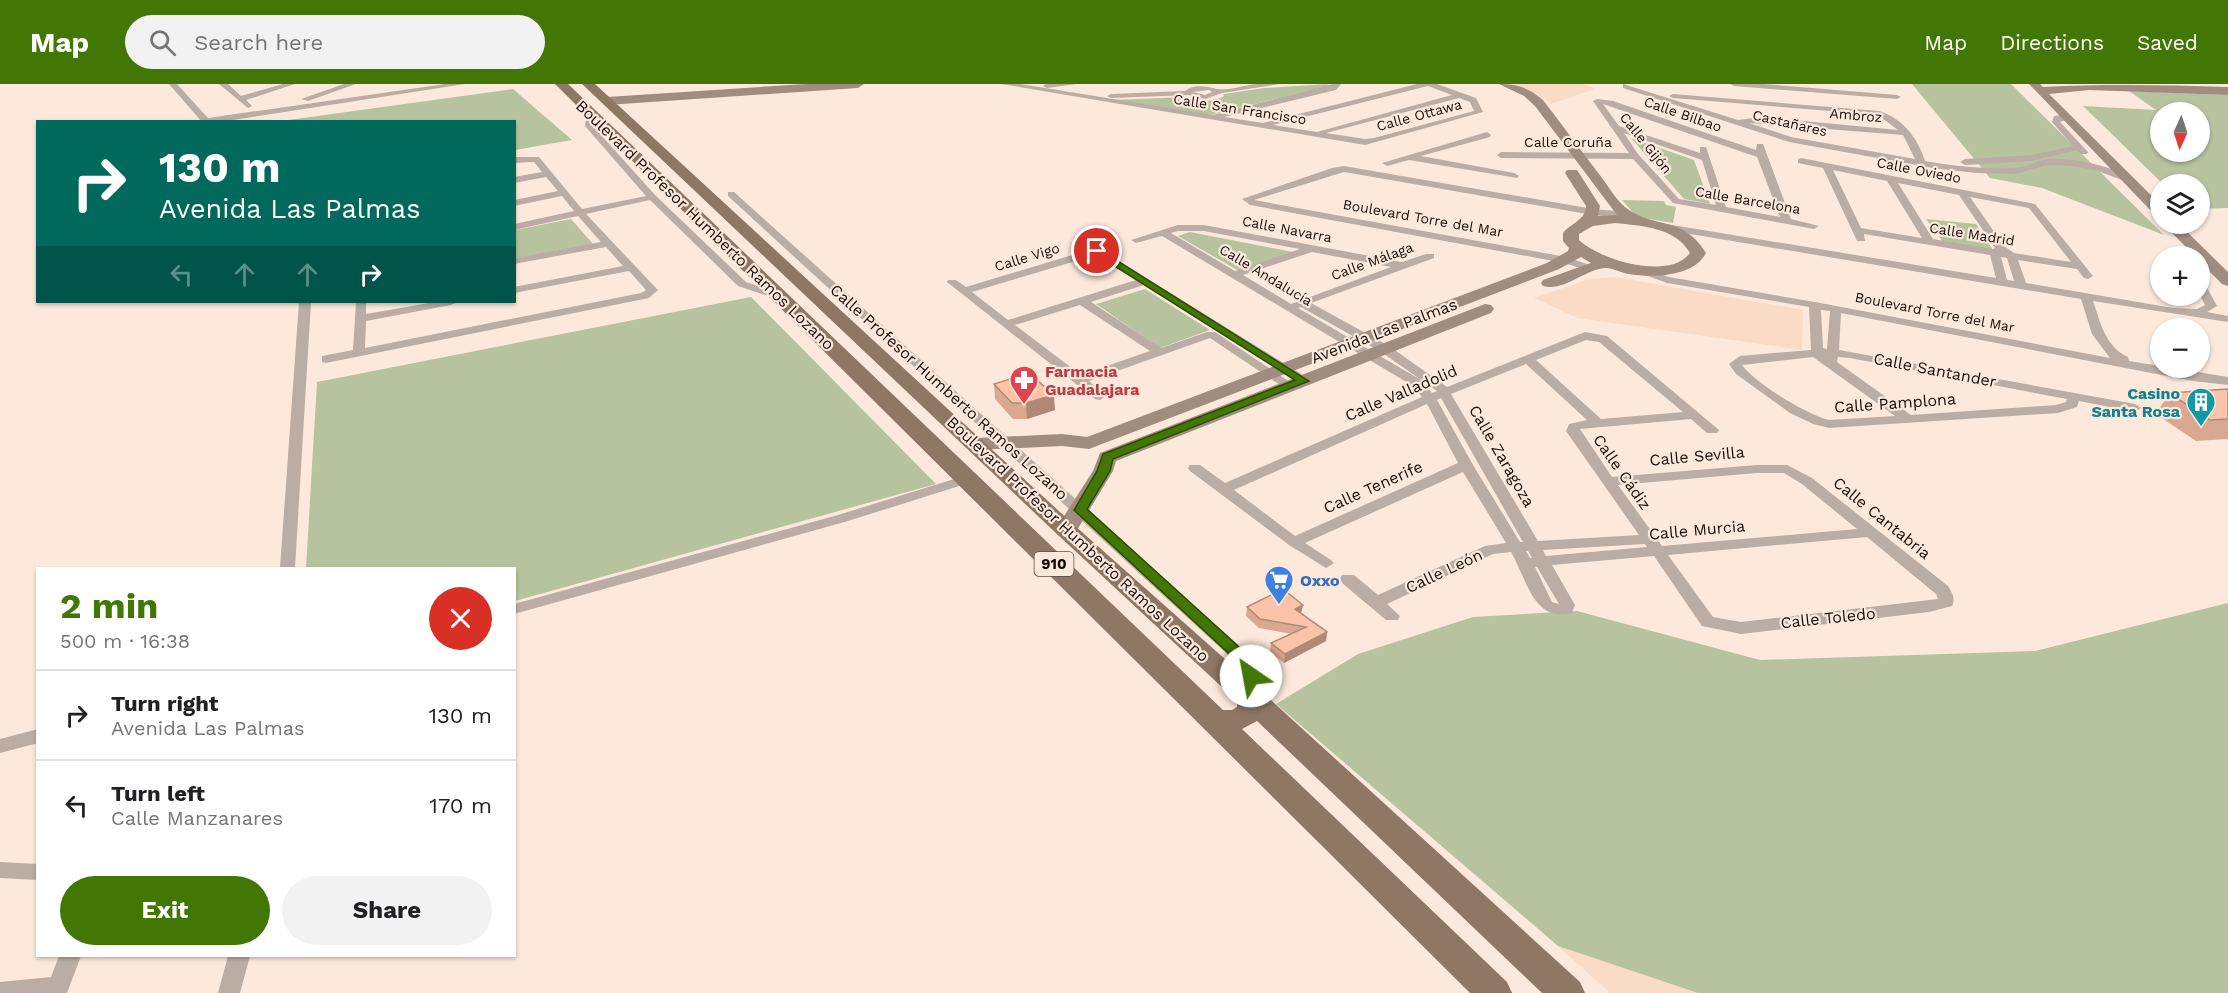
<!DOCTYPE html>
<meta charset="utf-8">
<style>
:root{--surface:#fff;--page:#f2f2f2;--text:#202124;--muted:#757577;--line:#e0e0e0;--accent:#427705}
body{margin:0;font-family:"Work Sans",sans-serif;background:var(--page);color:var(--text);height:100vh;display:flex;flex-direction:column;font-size:22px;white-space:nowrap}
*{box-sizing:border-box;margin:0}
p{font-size:20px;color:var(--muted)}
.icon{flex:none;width:33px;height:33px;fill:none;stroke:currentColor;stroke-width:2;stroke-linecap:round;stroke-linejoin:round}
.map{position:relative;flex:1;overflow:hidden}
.side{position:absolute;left:36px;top:483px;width:480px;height:390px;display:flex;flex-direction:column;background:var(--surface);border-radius:0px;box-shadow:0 2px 4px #0004}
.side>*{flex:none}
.banner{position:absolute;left:36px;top:36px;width:480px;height:183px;border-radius:0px;box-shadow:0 2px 4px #0004;background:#00695c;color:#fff;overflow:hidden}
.needle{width:39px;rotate:183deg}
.fabs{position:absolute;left:2150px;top:18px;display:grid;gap:12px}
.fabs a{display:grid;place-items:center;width:60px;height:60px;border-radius:50%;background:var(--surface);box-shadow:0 2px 4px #0004;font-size:30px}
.pin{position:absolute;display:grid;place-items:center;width:51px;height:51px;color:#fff;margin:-26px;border:3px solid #fff;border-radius:50%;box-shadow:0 2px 6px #0007}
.me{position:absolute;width:66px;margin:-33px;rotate:327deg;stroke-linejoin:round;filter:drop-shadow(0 0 4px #0008)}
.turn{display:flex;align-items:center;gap:21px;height:126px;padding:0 24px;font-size:27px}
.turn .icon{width:78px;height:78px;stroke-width:2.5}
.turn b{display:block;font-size:42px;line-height:51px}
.lanes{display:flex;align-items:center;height:57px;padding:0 24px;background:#0003;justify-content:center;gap:30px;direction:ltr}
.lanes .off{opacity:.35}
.round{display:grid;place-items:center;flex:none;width:63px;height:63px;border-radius:32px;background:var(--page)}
.headline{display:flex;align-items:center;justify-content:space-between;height:102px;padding:0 24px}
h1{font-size:36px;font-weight:700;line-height:45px;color:var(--accent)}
.primary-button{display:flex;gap:12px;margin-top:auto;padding:12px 24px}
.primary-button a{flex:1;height:69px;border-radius:36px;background:var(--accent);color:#fff;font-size:24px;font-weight:700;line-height:69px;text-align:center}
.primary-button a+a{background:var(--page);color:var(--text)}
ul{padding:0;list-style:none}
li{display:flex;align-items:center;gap:18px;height:90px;padding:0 24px;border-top:2px solid var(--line)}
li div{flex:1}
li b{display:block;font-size:22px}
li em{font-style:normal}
header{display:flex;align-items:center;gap:36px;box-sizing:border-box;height:84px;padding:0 30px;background:var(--accent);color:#fff}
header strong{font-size:28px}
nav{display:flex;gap:33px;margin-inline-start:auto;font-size:21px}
.search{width:420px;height:54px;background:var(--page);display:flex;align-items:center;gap:15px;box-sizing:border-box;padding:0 21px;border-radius:33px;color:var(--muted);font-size:22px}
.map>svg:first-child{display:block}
.built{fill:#fadcc6}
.green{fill:#b7c39f;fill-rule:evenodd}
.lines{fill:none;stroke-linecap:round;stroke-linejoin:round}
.street{fill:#bbada4;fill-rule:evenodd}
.secondary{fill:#a18d80;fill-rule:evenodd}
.primary{fill:#8f7766;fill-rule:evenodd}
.wall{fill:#d8a990}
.shaded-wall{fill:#b08976}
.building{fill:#fbc4a8;stroke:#b08976;stroke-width:1.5}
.route{fill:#427705;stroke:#2b4d03;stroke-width:1.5}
.labels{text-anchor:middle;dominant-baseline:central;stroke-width:4.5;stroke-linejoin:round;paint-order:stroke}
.far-street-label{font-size:14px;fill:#160c05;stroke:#fce9dc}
.shield{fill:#fce9dc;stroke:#5b4e46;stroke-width:1.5}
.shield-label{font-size:15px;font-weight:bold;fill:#160c05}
.street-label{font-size:16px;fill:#160c05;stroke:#fce9dc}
.health-label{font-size:16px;font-weight:bold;fill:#be3a42;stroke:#fce9dc;text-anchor:start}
.culture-label{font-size:16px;font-weight:bold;fill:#0d838f;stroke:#fce9dc;text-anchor:end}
.shop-label{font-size:16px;font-weight:bold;fill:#366cbe;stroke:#fce9dc;text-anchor:start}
</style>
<header>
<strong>Map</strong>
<div class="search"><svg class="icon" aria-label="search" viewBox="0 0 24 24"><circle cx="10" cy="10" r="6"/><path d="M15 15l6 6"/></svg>Search here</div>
<nav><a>Map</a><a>Directions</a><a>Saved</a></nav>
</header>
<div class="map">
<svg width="2228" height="909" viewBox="0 0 2228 909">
<rect width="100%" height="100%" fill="#fce9dc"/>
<path class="built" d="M1512,0H1582L1596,5L1551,20L1536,10Z
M1615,193L1803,226L1802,266L1577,234L1534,214L1589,195Z
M1558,862L1698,909H1610Z"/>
<path class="green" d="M1328,0L1327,2L1207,32L1113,16L1186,13L1209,17L1223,13L1224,10L1264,4Z
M1912,0H2011L2164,151L2042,104L1990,94Z
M513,5L572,56L515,66L514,38L281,37Z
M2129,7L2228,11V124L2199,125V100H2163L2083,22L2156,26ZM2160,28H2199V68H2160Z
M1631,54L1694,76L1710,120L1684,115Z
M1622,116L1664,117L1666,121L1676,123L1673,139L1637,133Z
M571,135L593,160L515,174V146Z
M1926,135L1976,140L1993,166L1943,158Z
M1190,148L1293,168L1239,187L1178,152Z
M1145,205L1210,246L1160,264L1096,220Z
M751,213L936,400L515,517L514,484H306L317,298Z
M2228,519V909H1698L1558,862L1276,620L1358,570L1473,533L1577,527L1760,576L2035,567Z"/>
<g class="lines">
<path class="street" d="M169,0H177L208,34L445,0H465L220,38H202Z
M219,0H228L241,12L283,0H295L246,16L252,22L248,24Z
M344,0H356L308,17L301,15Z
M1001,0H1020L1213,31L1333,0H1341L1336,6L1224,33L1263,39L1417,0H1437L1476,14L1483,28L1365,61ZM1428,2L1452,11L1317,48L1273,41ZM1459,14L1470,18L1474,27L1374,54L1365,55L1326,49Z
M1046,0H1076L1047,4L1043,2Z
M1256,0H1280L1222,9L1205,15L1189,11L1111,14L1107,12L1111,10L1185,7C1194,0 1206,2 1217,5C1228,7 1245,1 1256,0ZM1209,6L1212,8L1205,11L1193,8Z
M1623,0L1738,36L1762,33L1898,46L1878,31L1673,14L1669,12L1673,10L1879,27C1902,34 1918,54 1925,77C1953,82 1983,85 2012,84C2024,84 2036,77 2048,75C2069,73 2115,82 2132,95L2127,98L2098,87L2073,82L2048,81L2015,90L1976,89L1933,84L1789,58L1623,4ZM1749,39L1903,51L1915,75L1791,53Z
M1730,0H1764L1897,11L1901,13L1897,15L1734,2Z
M1597,15L1613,17L1756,66L1757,60H1763L1791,135L1819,142L1814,145L1673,119L1633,75L1501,74L1497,71L1501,68L1629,69L1593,17ZM1603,20L1757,73L1780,133L1726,123L1706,63H1700V69L1619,42ZM1624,49L1702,76L1716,121L1679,115L1638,70Z
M591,25L595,27L593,42L655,111L746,198L779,209V213H771L738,202L650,116L586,130L656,204L658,206L649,214L326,279L322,278V272L353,266L356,218H366V230L435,218H457L451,221L366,237L365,264L641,209L646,206L629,187L514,209V203L623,182L606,163L514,180V174L601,158L578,132L514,146V140L574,127L562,112L514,122V116L558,107L546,93L514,99V93L542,88L534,78L514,79V73H539L582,125L646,112L585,42L587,27Z
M2066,30L2069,31V35L2060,38L2088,68L2087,70H2081L2077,66L2032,77L1965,81L1960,78L1965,75L2032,71L2073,62L2052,38L2054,32Z
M1487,48L1491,51L1490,53L1421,72L1514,89L1519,92L1517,94L1409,76L1387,82L1382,79Z
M1801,74L2035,120L2093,192L2088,195L2084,194L2077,185L2018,176L2026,199L2173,224L2197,225L2205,221L2199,209V195L2203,196L2217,222L2207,228L2228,232V238L2093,217C2101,240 2105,262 2128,273L2129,277L2228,293V301L2193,297L1841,229L1839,266L2135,320L2141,324L2135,328L2079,317L2077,323L2058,329L1829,344L1813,340L1790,329L1736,290L1729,280L1740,272L1811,266L1809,223L1667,199L1634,187V183H1642L1669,193L1815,218L2110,274L2092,250L2081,215L1660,145L1655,142L1660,139L1996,194L1990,171L1864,150L1865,157H1857L1823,84L1798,79V75ZM1833,86L1887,97L1922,154L1861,144ZM1898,99L1959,111L1995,164L1993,165L1933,155ZM1970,113L2029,124L2071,178L2014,169L2004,162ZM2001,173L2007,174L2014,197L2007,196ZM1821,226L1830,227L1827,265L1823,264ZM1813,273L1895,332L1829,336C1807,331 1755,299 1742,281ZM1838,273L1850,274L2067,315L2066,318L2056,321L1911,331L1837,278Z
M1344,82L1593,125L1627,128L1632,131L1627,134L1593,131L1344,88L1254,116L1566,173L1593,182L1594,184L1589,187L1564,179L1250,121L1242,115L1332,84Z
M728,108H734L1238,561C1251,574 1268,599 1257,618L1251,620L1245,618L1239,587L1226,569L728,112Z
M1178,141H1204L1402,178L1426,170H1434V174L1311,219L1389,262L1447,303L1585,248L1607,252L1719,346L1717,349H1707L1691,335L1580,345L1612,393L1757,381H1787L1812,394L1948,502C1952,509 1956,514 1952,522L1929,528L1741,550L1702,542L1654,472L1552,481L1575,521L1572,529C1533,539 1527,495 1511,468L1493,470L1387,520L1400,532L1398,536H1386L1342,499L1340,495L1342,491H1354L1378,511L1485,462L1506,459L1463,388L1305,459L1331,476L1334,479L1326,484L1289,461L1190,387L1188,384L1190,381H1200L1225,399L1422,313L1413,302L1162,152L1136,159L1131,156ZM1178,147H1204L1300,165L1235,187L1171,149ZM1312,168L1391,183L1291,220L1243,191ZM1301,223L1381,268L1437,307L1432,309L1421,296L1298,224ZM1586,256L1599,258L1683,328L1601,335L1536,276ZM1526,280L1587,336L1569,340L1566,347L1639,451L1538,457L1451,310ZM1441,314L1523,458H1520L1473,381L1437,316ZM1427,320L1458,379L1295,452L1234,406ZM1757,389H1784L1802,400L1857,445L1662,462L1618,401ZM1867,453L1936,510L1938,515L1741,538L1713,533L1668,471ZM1645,460L1647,463L1546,472L1543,466ZM1526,467H1528L1532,474H1530ZM1535,483H1537L1559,520L1552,518Z
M1086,157L1308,294L1310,297L1304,301L1300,300L1144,201L1091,218L1161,264L1207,248H1215L1296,302L1290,306L1286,305L1210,254L1089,297L1106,312L1100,316L1095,315L947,198L948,196H956L966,203L1089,166L1081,160ZM1096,171L1136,196L1008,236L972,208ZM1080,221L1150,267L1081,291L1015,241Z
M2195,161L2200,164L2195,172H2185L2191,162Z
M299,218H311L295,484H280Z
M967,391L972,392L974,395L972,398L848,437L514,530V520L838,431Z
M38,645V659L0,669V655Z
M0,778L38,780V796L0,794Z
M59,872H81L67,909H0V898L51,893Z
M228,872H250L240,909H218Z"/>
<path class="secondary" d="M806,0H864L858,4L607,21L601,17L607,13Z
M1499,0C1518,0 1529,4 1543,16C1563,42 1582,68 1602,94C1609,103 1616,116 1625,123C1654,146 1682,130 1706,169C1694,193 1652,194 1629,190C1622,189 1613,184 1606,184C1585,185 1564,208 1543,202L1541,199L1543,196L1591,179L1581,173L1559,185L1089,365L1062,362L976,366L969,364L966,360L969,356L976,354L1062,350L1087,353L1547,179L1568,167L1569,164L1563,157V149C1571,139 1586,136 1586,122L1565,89L1567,86H1577L1579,89L1600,122L1598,132L1617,131L1535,22L1524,12ZM1615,139C1642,142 1675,143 1690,169C1669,197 1600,176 1579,156V150L1593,142Z
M2029,0H2040L2043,3C2104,0 2166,1 2228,3V11L2089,6L2049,10L2160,120V132L2155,131Z
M2163,140H2179L2228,188V202L2222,200L2199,177V172H2195Z
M1485,220L1491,221L1494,225L1491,229L1116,377L1113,387L1074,451L1066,453L1058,451L1055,446L1093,387L1100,369Z"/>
<path class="primary" d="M555,0H568L1223,626H1232L1237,623V617L1058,451L582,0H595L1074,441L1261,607L1580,898L1585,909H1542L1257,637L1242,645L1507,898L1512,909H1470Z"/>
</g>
<path class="wall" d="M994,300L1055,326L1027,335H1013L995,315Z
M2228,305V355L2196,357L2156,330L2169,309Z
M1247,523L1302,529L1327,548L1326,557L1284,579L1270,568L1271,559L1292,550L1259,544L1246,532Z"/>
<path class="shaded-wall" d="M1054,311L1055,326L1027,335L1026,319Z
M1303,521L1301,530L1295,525Z
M1327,548L1326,557L1284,579L1285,570Z"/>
<path class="building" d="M1029,289L1054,311L1026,319H1012L994,300Z
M2228,305V335L2210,336L2169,309Z
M1283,505L1303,521L1295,525L1327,548L1285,570L1271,559L1306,543L1260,535L1247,523Z"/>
<path class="route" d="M1097,164L1309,297L1113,375L1110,387L1087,425L1237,561L1253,578L1259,592L1257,596H1245L1241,584L1227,568L1074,426L1097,387L1103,370L1295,296L1094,169L1092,167Z"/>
<defs>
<g id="pharmacy-pin" transform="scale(1.5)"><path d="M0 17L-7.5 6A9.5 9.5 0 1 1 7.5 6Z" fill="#e0444e" stroke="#fce9dc"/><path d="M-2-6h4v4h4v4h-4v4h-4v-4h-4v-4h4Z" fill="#fff"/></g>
<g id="building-pin" transform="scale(1.5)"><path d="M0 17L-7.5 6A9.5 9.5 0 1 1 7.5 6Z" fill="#0f9aa8" stroke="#fce9dc"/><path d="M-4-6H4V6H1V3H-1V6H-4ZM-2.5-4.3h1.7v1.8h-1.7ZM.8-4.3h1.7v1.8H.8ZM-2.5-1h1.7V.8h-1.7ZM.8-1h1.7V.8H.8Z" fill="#fff"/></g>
<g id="supermarket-pin" transform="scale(1.5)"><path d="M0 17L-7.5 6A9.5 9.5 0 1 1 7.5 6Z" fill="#3f7fe0" stroke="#fce9dc"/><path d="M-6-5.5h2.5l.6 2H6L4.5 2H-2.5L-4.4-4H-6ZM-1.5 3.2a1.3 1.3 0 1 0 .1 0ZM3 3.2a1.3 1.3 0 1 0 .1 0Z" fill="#fff"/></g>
</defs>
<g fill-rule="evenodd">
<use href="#pharmacy-pin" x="1024" y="296"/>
<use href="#building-pin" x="2201" y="318"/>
<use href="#supermarket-pin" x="1279" y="496"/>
</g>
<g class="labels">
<g class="far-street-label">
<text transform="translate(1240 25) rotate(9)">Calle San Francisco</text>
<text transform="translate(1683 30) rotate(19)">Calle Bilbao</text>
<text transform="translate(1419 31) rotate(-15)">Calle Ottawa</text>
<text transform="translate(1856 31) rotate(5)">Ambroz</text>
<text transform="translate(1790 39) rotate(13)">Castañares</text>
<text x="1568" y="58">Calle Coruña</text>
<text transform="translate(1646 59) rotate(51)">Calle Gijón</text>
<text transform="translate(1919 86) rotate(11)">Calle Oviedo</text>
<text transform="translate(1748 116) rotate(10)">Calle Barcelona</text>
<text transform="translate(1423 134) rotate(10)">Boulevard Torre del Mar</text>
<text transform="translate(1287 145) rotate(11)">Calle Navarra</text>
<text transform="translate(1972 150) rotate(9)">Calle Madrid</text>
<text transform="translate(1027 173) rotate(-17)">Calle Vigo</text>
<text transform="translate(1372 177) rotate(-20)">Calle Málaga</text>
<text transform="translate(1266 191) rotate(31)">Calle Andalucía</text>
<text transform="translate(1935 228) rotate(11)">Boulevard Torre del Mar</text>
</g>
<rect class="shield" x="1034.5" y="468" width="39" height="24" rx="4.5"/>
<g class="shield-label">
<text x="1054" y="480">910</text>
</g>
<g class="street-label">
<text transform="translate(705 141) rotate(44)">Boulevard Profesor Humberto Ramos Lozano</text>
<text transform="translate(1384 247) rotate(-21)">Avenida Las Palmas</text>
<text transform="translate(1935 286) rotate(11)">Calle Santander</text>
<text transform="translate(949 308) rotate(42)">Calle Profesor Humberto Ramos Lozano</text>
<text transform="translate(1401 309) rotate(-23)">Calle Valladolid</text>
<text transform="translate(1895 319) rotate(-4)">Calle Pamplona</text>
<text transform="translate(1502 372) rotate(60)">Calle Zaragoza</text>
<text transform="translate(1697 372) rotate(-5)">Calle Sevilla</text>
<text transform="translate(1622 388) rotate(55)">Calle Cádiz</text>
<text transform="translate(1373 403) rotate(-24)">Calle Tenerife</text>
<text transform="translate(1882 434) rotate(39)">Calle Cantabria</text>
<text transform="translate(1697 446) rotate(-5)">Calle Murcia</text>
<text transform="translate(1078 455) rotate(43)">Boulevard Profesor Humberto Ramos Lozano</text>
<text transform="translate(1444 487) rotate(-25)">Calle León</text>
<text transform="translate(1828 534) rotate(-6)">Calle Toledo</text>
</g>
<g class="health-label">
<text x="1045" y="287">Farmacia<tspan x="1045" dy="18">Guadalajara</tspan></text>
</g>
<g class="culture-label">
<text x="2180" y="309">Casino<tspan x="2180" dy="18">Santa Rosa</tspan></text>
</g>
<g class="shop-label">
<text x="1300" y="496">Oxxo</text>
</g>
</g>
</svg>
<div class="fabs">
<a><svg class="needle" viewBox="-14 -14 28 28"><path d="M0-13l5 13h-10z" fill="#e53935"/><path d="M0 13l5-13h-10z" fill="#757577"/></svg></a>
<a><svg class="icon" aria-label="layers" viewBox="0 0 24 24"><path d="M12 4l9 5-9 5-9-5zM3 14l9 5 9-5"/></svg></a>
<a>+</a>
<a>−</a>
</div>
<div class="pin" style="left:1097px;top:167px;background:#d93025"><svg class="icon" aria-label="arrive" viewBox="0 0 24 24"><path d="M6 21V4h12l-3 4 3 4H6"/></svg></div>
<svg class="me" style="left:1251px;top:592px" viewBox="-20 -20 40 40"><circle r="19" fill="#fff"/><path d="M0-13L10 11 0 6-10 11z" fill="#427705"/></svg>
<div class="banner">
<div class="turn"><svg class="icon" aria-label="right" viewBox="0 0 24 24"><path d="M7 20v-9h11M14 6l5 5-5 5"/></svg><div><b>130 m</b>Avenida Las Palmas</div></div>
<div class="lanes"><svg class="icon off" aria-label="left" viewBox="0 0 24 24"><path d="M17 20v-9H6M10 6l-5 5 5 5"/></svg><svg class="icon off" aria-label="ahead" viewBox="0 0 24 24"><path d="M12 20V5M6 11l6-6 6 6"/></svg><svg class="icon off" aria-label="ahead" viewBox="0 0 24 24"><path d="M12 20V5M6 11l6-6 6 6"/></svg><svg class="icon" aria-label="right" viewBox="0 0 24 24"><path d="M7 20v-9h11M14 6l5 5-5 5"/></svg></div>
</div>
<section class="side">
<div class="headline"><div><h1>2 min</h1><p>500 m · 16:38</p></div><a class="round" style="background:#d93025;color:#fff"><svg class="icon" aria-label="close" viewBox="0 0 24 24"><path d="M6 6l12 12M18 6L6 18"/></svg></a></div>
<ul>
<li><svg class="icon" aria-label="right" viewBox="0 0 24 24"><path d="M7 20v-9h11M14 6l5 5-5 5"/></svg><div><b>Turn right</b><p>Avenida Las Palmas</p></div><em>130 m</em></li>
<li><svg class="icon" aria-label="left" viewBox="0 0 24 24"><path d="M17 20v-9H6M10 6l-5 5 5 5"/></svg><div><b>Turn left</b><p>Calle Manzanares</p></div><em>170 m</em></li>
</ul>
<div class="primary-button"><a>Exit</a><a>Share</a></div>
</section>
</div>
